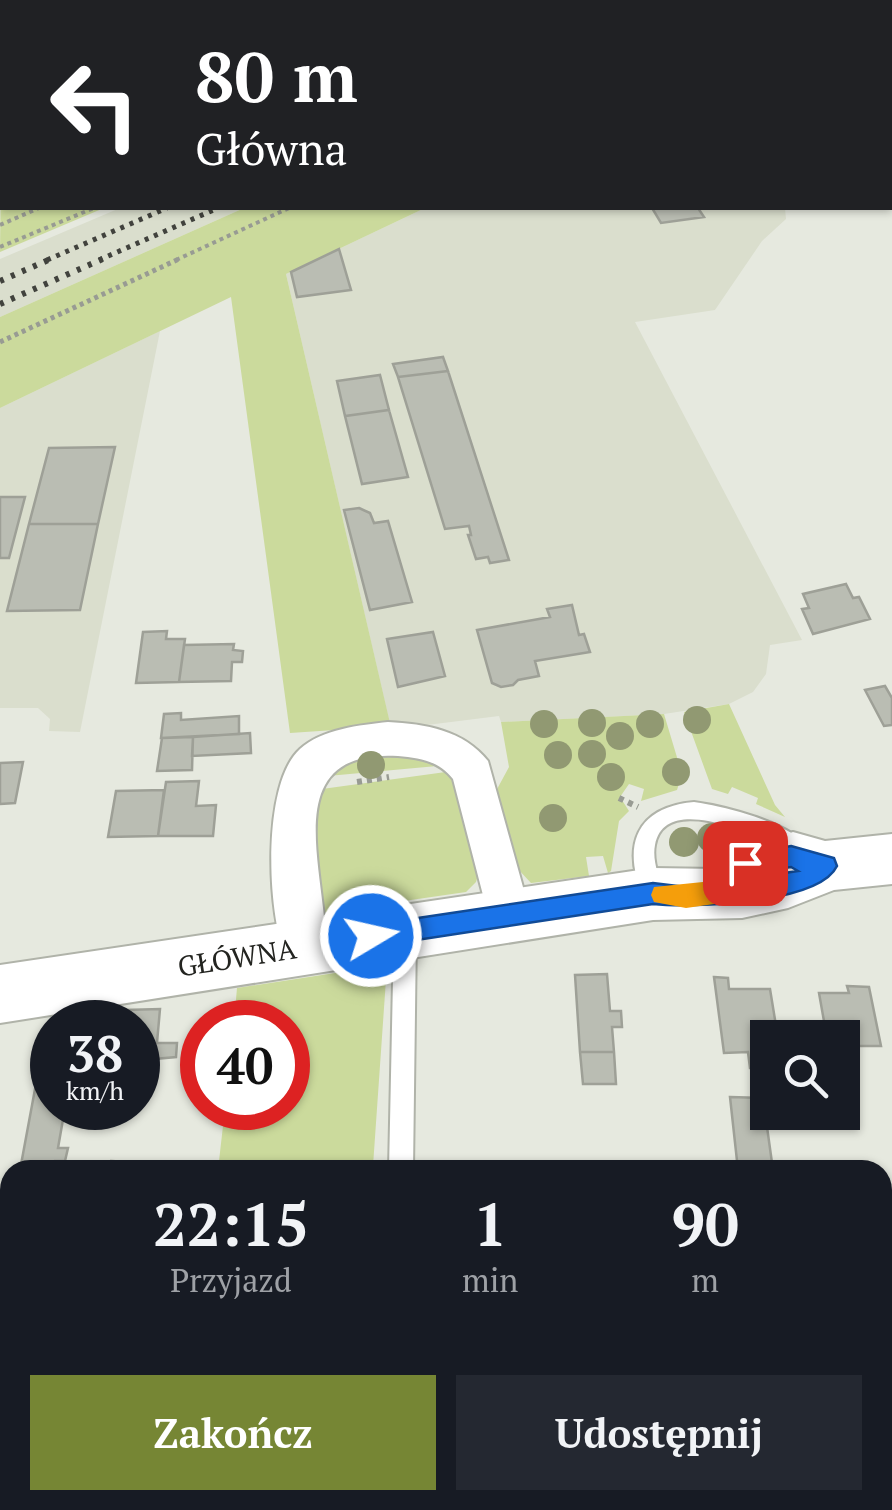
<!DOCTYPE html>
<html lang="pl">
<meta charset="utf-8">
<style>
:root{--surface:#171b24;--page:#242831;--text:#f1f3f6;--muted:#9ea1a6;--accent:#768634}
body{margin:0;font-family:"PT Serif",serif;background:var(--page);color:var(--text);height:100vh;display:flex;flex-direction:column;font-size:38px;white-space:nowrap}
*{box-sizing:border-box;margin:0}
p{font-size:32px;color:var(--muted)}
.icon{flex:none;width:55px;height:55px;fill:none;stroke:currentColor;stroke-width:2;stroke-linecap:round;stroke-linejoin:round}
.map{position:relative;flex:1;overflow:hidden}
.details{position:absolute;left:0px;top:1160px;width:892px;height:350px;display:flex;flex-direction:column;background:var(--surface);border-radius:30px 30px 0 0;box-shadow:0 2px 8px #0004}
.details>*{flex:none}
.banner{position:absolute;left:0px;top:0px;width:892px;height:210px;box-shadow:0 2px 8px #0004;background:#202124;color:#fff;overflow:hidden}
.tools{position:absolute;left:750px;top:1020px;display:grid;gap:20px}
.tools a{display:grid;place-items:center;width:110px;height:110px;border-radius:0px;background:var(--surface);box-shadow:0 2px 8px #0004;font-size:50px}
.speed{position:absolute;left:30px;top:1000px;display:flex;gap:20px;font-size:50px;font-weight:700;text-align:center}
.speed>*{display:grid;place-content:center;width:130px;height:130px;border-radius:50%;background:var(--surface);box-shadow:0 2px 8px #0004;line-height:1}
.speed small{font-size:25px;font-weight:400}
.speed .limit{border:15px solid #d22;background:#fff;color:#111}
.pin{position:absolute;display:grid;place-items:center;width:85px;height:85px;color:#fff;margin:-42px;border-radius:20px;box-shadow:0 5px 15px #0006}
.me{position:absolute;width:110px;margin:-55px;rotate:81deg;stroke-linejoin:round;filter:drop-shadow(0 0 8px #0008)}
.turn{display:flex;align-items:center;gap:35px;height:210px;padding:0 30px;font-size:45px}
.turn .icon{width:130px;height:130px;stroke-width:2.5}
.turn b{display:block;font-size:70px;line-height:85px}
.eta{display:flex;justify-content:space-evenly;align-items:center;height:170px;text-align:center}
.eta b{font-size:60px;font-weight:700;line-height:70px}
.button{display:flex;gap:20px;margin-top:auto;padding:20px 30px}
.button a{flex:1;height:115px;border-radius:0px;background:var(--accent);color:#fff;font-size:40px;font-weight:700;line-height:115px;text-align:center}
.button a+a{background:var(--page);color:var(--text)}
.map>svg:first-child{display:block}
.built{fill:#dadecd}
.green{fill:#cbda9c}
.building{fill:#babdb3;stroke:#9ea097;stroke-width:2.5}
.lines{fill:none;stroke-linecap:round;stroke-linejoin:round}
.lane-casing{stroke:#b0b3a9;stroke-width:4}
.street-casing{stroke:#b0b3a9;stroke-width:4}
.secondary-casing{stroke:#b0b3a9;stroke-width:4}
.path-far2{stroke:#989b93;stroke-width:4;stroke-dasharray:4 4;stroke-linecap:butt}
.path-far1{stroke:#989b93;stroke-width:5;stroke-dasharray:4 4;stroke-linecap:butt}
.path{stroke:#989b93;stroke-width:6;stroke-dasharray:5 5;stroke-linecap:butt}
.lane{fill:#fff;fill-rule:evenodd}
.street{fill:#fff;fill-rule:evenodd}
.secondary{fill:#fff;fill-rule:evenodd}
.rail-far1{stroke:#41423d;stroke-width:5;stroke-dasharray:4 6;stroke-linecap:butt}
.rail{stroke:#41423d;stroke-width:6;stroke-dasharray:4 8;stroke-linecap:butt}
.tree{fill:#919972}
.route{fill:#1a73e8;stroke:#114b97;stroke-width:2.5}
.slow{fill:#f59e0b}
.labels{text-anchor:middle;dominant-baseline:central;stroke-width:8;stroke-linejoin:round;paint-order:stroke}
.street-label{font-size:28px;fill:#232420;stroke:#fff}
</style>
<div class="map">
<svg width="892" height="1510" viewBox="0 0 892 1510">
<rect width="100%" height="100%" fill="#e6e9df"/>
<path class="built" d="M120,208H244L0,317V259Z
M425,208H785L786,219L762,241L715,310L635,322L802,640L770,645L766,674L753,692L729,704L664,714L501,722L499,716L403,728L390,724L286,274Z
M160,331L80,732L49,731L50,719L38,708H0V408Z"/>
<path class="green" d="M2,82V208H104L0,252Z
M244,208H425L286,274L390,723L394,726L290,733L231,297L0,408V317Z
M729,704L775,805L785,817L756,804L758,798L732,787L728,794L712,789L684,712Z
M664,714L682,774L677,790L641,801L644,789L629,784L620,797L629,811L619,821L611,871L608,873L603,856L586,857L589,876L531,883L517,868L496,791L509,767L501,722Z
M395,751L448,765L317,777L325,765Z
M453,771L480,869L476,882L466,892L321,913L307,827L322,789Z
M387,965L373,1166L377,1170H218L225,1108H288V1022H234L237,988Z
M883,1301H892V1510H790L879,1507V1500H882Z
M184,1500H376L375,1510H183Z"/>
<path class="building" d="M652,208H698L704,217L661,223Z
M339,249L351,290L297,297L291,272Z
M443,357L448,371L398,377L393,364Z
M448,371L509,560L490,563L488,557L476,559L468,535H471L469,526L445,529L398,377Z
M380,375L389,410L345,416L337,381Z
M389,410L408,477L362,484L345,416Z
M115,447L98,524H29L49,448Z
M0,497H25L9,558H0Z
M359,508L370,513L374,523L388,521L412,602L370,610L344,510Z
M29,524H98L80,610L7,611Z
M846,584L853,598L859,597L870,619L813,634L802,609L809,608L803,594Z
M572,605L579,635L584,634L590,652L535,661L539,676L518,680L513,685L501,687L492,683L477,630L550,617L547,609Z
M167,631L166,639H185L179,682L136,683L143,632Z
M433,632L445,676L398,687L387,639Z
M234,644L233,650L243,651L242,662H232L231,681L179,682L184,645Z
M885,686L892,698V725L884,726L865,690Z
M181,713V720L239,716V734L161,738L164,714Z
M250,733L251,753L192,756L193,737Z
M193,737L192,770L157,771L162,738Z
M23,762L15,803L0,804V763Z
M199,781L196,806L216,805L213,836H158L166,782Z
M164,790L158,836L108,837L116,791Z
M607,974L610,1011H621L622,1027H612L614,1052H580L575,975Z
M714,977L728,978L729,989H770L778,1038H768V1068H750L748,1052L724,1053Z
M847,986L869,987L881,1046H853L854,1051H842V1038H827L819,993H849Z
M160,1009L157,1043H177L176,1057L155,1059L154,1080H138V1022H123L125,1010Z
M43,1046H52V1108H65L58,1148H68L65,1161H55L54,1170H20Z
M580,1052H614L616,1084H583Z
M730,1097L763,1098L773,1170H738Z
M111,1161L165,1164L164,1170H109Z"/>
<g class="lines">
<g class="lane-casing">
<path id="lane" d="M694,802C724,806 793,823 809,849L805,855L798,858C783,853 770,843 756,837C730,825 663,800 655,845C652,860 659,877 663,891L660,898L652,900L644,898C621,846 636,807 694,802Z
M405,923L413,926L416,933L413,1170H389L394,933L397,926Z
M380,1500H408L407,1510H379Z"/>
</g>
<g class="street-casing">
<path id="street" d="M388,722C426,724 463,730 488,761L531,916L524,930L508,936L492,930L453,779C439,761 420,758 398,756C294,750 315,836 323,908C325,928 329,943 321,961L304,967L287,961C267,917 261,784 300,749C322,729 360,725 388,722Z"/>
</g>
<g class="secondary-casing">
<path id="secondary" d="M793,832L825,841L892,834V884L834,890L788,908L742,918L653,920L0,1023V965L653,868L718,869L765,862L764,857L772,839Z"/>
</g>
<path class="path-far2" d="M502,2L507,0
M749,2L755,0
M0,225L39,208
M0,247L94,208
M176,260L289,208"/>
<path class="path-far1" d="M0,342L181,258"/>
<path class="path" d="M357,782L389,777
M619,798L638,807"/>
<use href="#lane" class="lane"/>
<use href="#street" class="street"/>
<use href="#secondary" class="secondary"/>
<path class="rail-far1" d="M13,2L68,0
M124,2L150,0
M615,2L621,0
M659,2L665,0
M691,2L697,0
M47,260L167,208
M99,260L218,208"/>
<path class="rail" d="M0,281L53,258
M0,304L105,258"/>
</g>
<g class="tree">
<circle cx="697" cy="720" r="14"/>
<circle cx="592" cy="723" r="14"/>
<circle cx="544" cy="724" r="14"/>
<circle cx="650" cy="724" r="14"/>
<circle cx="620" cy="736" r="14"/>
<circle cx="592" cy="754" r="14"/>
<circle cx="558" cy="755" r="14"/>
<circle cx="371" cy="765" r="14"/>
<circle cx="676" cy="772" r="14"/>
<circle cx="611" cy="777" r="14"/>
<circle cx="553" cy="818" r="14"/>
<circle cx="712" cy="838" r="15"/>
<circle cx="684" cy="842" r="15"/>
</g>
<path class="route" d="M791,846L834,858L837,866C819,904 691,908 653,904L371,947L362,944L358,936L362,928L371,925L653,883L686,887L798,871L791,867L745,874L737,871L733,863L737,856Z"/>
<path class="slow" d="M771,875L780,878L783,885L780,893L771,896L686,908L654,902L651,895L654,887Z"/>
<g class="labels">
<g class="street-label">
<text transform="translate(237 957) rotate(-9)">GŁÓWNA</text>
</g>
</g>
</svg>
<div class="tools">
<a><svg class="icon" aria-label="search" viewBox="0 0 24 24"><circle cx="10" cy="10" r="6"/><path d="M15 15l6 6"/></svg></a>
</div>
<div class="speed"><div>38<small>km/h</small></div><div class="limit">40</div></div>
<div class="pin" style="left:745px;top:863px;background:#d93025"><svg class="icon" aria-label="arrive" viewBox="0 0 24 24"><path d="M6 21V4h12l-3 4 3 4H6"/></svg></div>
<svg class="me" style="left:371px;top:936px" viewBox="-20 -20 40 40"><circle r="17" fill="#1a73e8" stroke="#fff" stroke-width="3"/><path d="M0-11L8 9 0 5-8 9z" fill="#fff"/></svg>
<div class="banner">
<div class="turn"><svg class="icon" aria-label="left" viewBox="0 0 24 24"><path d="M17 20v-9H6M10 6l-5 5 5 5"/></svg><div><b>80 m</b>Główna</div></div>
</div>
<section class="details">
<div class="eta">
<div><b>22:15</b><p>Przyjazd</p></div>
<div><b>1</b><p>min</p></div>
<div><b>90</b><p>m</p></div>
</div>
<div class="button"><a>Zakończ</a><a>Udostępnij</a></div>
</section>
</div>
